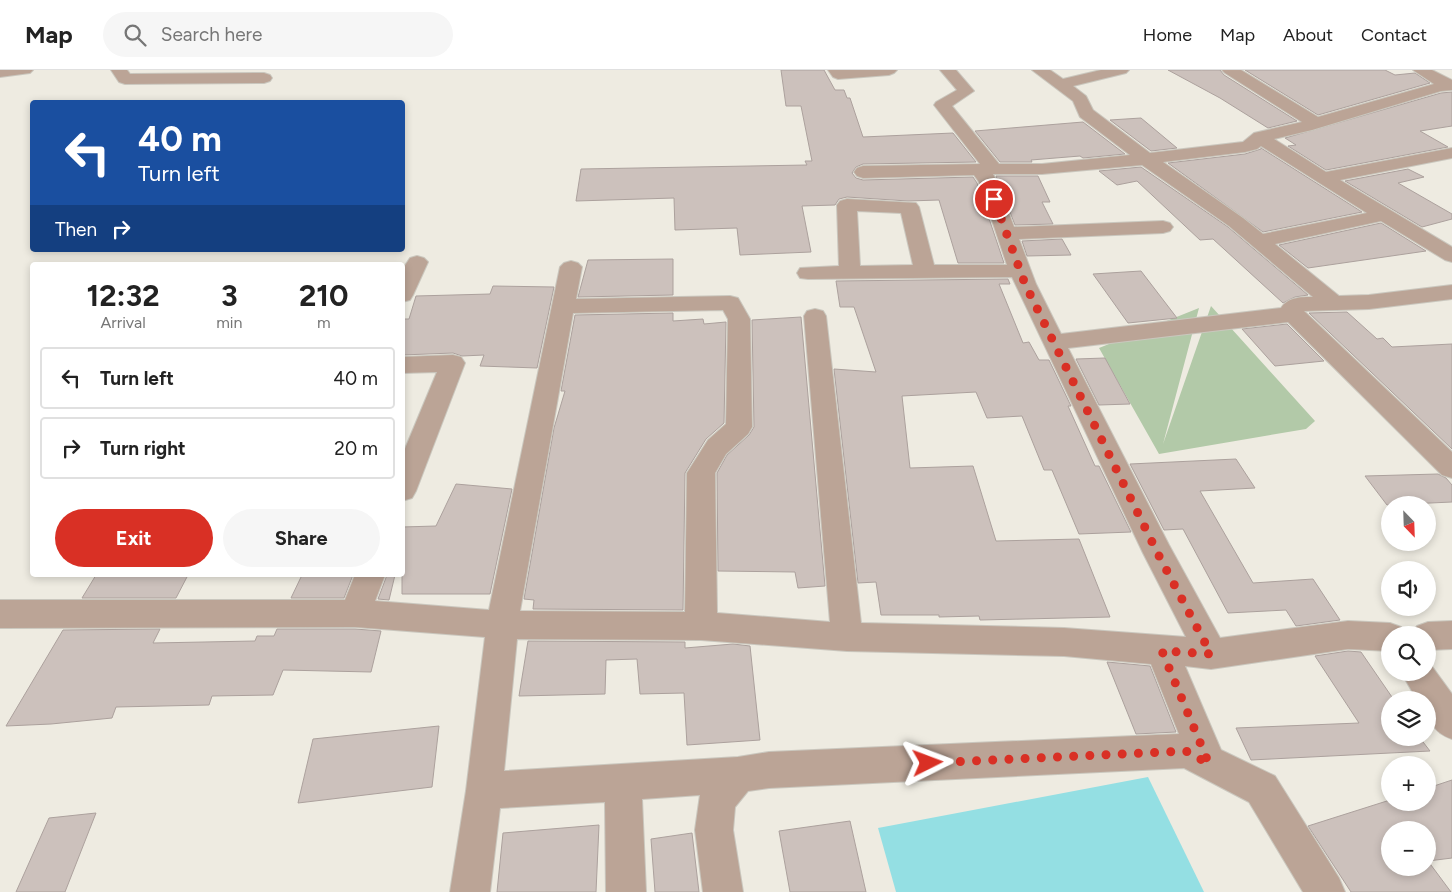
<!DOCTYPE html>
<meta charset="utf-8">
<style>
:root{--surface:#fff;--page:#f6f6f6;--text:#222;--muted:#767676;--line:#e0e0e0;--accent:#d93025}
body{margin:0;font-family:Figtree,sans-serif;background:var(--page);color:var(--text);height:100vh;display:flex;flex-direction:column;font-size:19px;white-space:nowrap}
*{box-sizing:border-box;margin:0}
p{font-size:16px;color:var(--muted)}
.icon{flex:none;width:28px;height:28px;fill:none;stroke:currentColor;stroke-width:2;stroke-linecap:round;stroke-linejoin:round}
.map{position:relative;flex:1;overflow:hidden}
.drawer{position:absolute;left:30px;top:192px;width:375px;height:315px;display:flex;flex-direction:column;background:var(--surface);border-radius:5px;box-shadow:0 2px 8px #0003}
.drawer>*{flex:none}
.banner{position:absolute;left:30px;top:30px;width:375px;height:152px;border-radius:5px;box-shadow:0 2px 8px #0003;background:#1a4fa0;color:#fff;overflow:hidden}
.needle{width:32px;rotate:157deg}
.controls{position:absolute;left:1381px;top:426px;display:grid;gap:10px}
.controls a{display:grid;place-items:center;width:55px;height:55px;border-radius:50%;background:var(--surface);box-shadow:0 2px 8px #0003;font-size:25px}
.pin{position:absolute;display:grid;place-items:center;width:42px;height:42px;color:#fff;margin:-21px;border:2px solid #fff;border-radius:50%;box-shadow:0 1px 5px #0007}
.me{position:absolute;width:55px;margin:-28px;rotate:87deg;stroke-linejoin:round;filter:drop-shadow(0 0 4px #0008)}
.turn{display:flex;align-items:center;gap:18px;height:105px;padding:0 25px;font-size:22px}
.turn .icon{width:65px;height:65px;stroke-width:2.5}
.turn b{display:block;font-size:35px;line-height:42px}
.then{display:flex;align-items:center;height:48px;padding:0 25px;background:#0003;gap:10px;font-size:19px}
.eta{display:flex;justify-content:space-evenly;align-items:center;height:85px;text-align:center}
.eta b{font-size:30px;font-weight:700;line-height:35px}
.cta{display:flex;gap:10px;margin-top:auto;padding:10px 25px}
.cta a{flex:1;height:58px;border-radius:30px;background:var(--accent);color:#fff;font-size:20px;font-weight:700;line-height:58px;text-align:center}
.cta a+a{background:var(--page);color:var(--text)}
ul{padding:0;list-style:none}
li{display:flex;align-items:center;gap:15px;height:62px;margin:0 10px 8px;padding:0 15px;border:2px solid var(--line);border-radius:5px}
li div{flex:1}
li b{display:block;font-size:19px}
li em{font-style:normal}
header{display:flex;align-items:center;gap:30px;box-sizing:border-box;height:70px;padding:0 25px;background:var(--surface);border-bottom:1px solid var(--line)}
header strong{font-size:24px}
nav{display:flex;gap:28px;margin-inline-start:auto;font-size:18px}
.search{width:350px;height:45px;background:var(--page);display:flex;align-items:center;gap:12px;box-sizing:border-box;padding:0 18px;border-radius:28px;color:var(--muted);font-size:19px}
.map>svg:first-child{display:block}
.green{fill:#b2c9a8}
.water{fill:#94dfe3}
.building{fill:#ccc1bc;stroke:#aca19d}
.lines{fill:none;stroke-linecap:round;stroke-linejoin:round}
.minor-casing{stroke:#cac7be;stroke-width:2}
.minor{fill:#bba496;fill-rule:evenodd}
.route{stroke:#d93025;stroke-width:9;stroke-dasharray:0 16.2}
</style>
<header>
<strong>Map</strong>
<div class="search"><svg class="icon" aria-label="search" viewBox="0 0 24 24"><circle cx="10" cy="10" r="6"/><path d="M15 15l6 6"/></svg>Search here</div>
<nav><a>Home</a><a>Map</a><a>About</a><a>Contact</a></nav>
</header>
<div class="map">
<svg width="1452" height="822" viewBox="0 0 1452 822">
<rect width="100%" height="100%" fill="#eeebe1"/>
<path class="green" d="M1211,236L1315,351L1306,359L1159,384L1099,278L1199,238L1163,374Z"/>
<path class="water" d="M1148,707L1204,822H896L878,758Z"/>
<path class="building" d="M781,0H824L835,20H844L847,28H850L863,67L953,63L976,92L863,94L856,97L852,103L856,108L863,110L973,107L977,113L1004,193H958L939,130L908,131L847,127L839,129L835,135L802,136L811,182L740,185L737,158L675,160L674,128L576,131L581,99L807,95L805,91H812L801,36H786Z
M1168,0H1220L1224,5L1297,51L1268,58L1220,28Z
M1245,0H1385L1395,5L1415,3L1430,13L1318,45Z
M1452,22V56L1420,61L1448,77L1326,100L1288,76L1296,75L1285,68L1441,23Z
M1141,48L1177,78L1151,81L1110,50Z
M1083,52L1125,84L1083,88L1080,86L1031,90L1032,92H1000L975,61Z
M1261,79V78L1362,142L1263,162L1168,93L1245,84Z
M1141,97L1228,157L1308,225L1295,227L1283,233L1213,169L1200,170L1137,111L1117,115L1099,101Z
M1408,99L1424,107L1398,113L1452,144V149L1422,157L1345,111Z
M996,106H1038L1050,132H1042L1053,154L1015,155Z
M1381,153L1426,181L1308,198L1279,175Z
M1062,169L1071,185L1027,186L1022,171Z
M673,189V225L578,227L588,190Z
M1141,201L1177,248L1128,253L1093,204Z
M1008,209L1010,214H999L1023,273L1029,272L1039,290H1049L1071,336H1068L1095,396H1099L1131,462L1079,464L1052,400H1044L1022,346L987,348L976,322L902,326L910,398L973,396L996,471L1079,469L1110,547L980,550L979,546L939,547V545H881L876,512L858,513L834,299L876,302L854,237H840L836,211Z
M493,216L554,217L537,298L480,296L484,285L462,286L453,283L402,285V249H409L416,226L490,224Z
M1347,242L1377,269L1383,268L1392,277L1452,274V379L1309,243Z
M673,243V251L703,249L704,254L726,252L724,353L706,369L685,403L683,540L533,539L534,530L524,529L554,358L565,321H561L575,245Z
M801,247L825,516L798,518L795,502L718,501L717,403L727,385L749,365L754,357L752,250Z
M1287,254L1324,291L1275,296L1242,259Z
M1105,288L1130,334L1099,335L1076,289Z
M1236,389L1255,418L1200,421L1253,513L1313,509L1340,550L1296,556L1286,540L1228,543L1183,459L1164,460L1130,394Z
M1438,404L1446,408L1452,415V432L1387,435L1365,406Z
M456,414L512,419L490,524H402V457L436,456Z
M96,505H188L176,528H82Z
M302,505H353L344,528H291Z
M387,505H395L389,530L378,529Z
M160,559L153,573L255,571L257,566H274L277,559H355L381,561L371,602L283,600L273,625L212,626L209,635L116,637L112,648L51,654L6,656L63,560Z
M528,571L685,572V578L733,574L750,576L760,670L687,675L684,623L640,624L637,589L606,590L605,624L519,626Z
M1348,581L1361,582L1394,630H1390V668H1420L1430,681L1251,690L1236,658L1359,653L1315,586Z
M1107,592L1150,596L1176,662L1136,664Z
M439,656L432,717L298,733L313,669Z
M1452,710V788L1428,791V760H1390V798H1428V791L1451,822H1351L1308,756L1390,730V732H1428V718Z
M96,743L65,822H16L49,748Z
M850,751L866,822H790L779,761Z
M599,755L596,822H497L503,763Z
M692,763L699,822H655L651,769Z"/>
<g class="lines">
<g class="minor-casing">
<path id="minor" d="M0,0H33L30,3L0,7Z
M111,0H127L130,4L264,3L270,5L272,8L270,11L264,13L125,14L119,12Z
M828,0H897L894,3L889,5L838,9L833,7Z
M940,0H956L974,21L952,36L999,94H1042L1130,85L1080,47L1073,31L1032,0H1050L1063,9L1101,0H1129L1126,3L1073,16L1086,26L1093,40L1150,83L1243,72L1254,63L1302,52L1225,3L1222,0H1241L1318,47L1434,14L1413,0H1432L1452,10V20L1441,21L1312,60L1274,69L1326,102L1452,78V88L1340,110L1452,177V192L1445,190L1381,151L1275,174L1339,226L1369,225L1452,215V229L1369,239L1304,241L1452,382V408L1442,405L1288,252L1068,278L1169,475L1220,568L1348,551L1390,553L1401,557L1405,565H1390V581L1348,579L1211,599L1185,596L1221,680L1275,706L1339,808L1345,822H1303L1249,732L1184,698L769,718L748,721L735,737L733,760L743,822H703L695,760L700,725L642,729L646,822H606L605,732L500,738L490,822H450L466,721L485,567L355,557L0,558V530H345L355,505H385L375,531L489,540L560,197L564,193L571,191L578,193L582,197L576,229L730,226L738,228L750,249L752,357L748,364L726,384L715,403L717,543L830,552L804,246L807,241L815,239L823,241L826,246L861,553L1064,558L1186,567L1143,483L1012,207L808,209L800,208L797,203L800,198L839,196L837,135L840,131L847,129L916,133L919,137L934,195H1007L979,112L974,105L863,108L857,106L854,102L857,98L863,96L980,94L934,35L936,32L957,20ZM1261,76L1367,143L1263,164L1243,148L1163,92L1245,82L1257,79ZM1142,95L1229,156L1313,227C1301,227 1288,227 1281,238L1061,264L1036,214L1019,169L1163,163L1170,161L1173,157L1170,153L1163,151L1014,157L997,112L993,104H1042ZM857,141L901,143L913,195L860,196ZM723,240L728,249L726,354L708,370L687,403L685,542L520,541L573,243ZM517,569L701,570L847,581L1064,586L1151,594L1179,664L769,682L738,687L504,701Z
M417,186L424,188L428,192L413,225L410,230L402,232V200L410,188Z
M453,285L461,287L465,293L416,421L412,428L402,431V386L437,302L402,303V287Z
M1452,551V579L1428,580V565H1412L1417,556L1428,552Z
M1428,591L1452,624V669C1432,662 1428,650 1428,630H1417L1401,602H1428Z"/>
</g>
<use href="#minor" class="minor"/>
</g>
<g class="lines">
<path class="route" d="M928,693L1186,681L1209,694L1162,581L1211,584L1158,484L1025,214L994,129"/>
</g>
</svg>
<div class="controls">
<a><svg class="needle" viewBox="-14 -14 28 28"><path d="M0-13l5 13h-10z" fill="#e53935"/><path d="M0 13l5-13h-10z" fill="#767676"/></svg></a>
<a><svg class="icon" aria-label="sound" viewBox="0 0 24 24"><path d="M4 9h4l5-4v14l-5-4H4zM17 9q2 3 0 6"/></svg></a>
<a><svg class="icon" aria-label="search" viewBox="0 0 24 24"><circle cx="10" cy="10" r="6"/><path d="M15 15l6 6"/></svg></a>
<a><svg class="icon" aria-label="layers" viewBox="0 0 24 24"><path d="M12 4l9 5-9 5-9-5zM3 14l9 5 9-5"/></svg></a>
<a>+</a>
<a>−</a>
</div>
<div class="pin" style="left:994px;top:129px;background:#d93025"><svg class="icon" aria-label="arrive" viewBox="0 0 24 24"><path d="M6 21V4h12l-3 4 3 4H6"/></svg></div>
<svg class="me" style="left:928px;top:693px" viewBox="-20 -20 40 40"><path d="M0-17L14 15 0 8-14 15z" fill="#d93025" stroke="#fff" stroke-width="4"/></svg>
<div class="banner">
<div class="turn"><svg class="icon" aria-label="left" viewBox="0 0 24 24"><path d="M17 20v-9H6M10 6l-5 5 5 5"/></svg><div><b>40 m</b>Turn left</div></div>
<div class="then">Then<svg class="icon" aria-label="right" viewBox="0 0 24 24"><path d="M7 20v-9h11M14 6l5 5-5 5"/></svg></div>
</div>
<section class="drawer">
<div class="eta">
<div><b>12:32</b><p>Arrival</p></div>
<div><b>3</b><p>min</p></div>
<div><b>210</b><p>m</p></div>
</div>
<ul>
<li><svg class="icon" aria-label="left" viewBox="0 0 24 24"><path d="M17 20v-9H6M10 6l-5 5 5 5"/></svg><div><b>Turn left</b></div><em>40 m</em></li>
<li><svg class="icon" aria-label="right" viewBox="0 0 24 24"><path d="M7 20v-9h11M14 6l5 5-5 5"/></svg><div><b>Turn right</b></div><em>20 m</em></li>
</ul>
<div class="cta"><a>Exit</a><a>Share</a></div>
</section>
</div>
